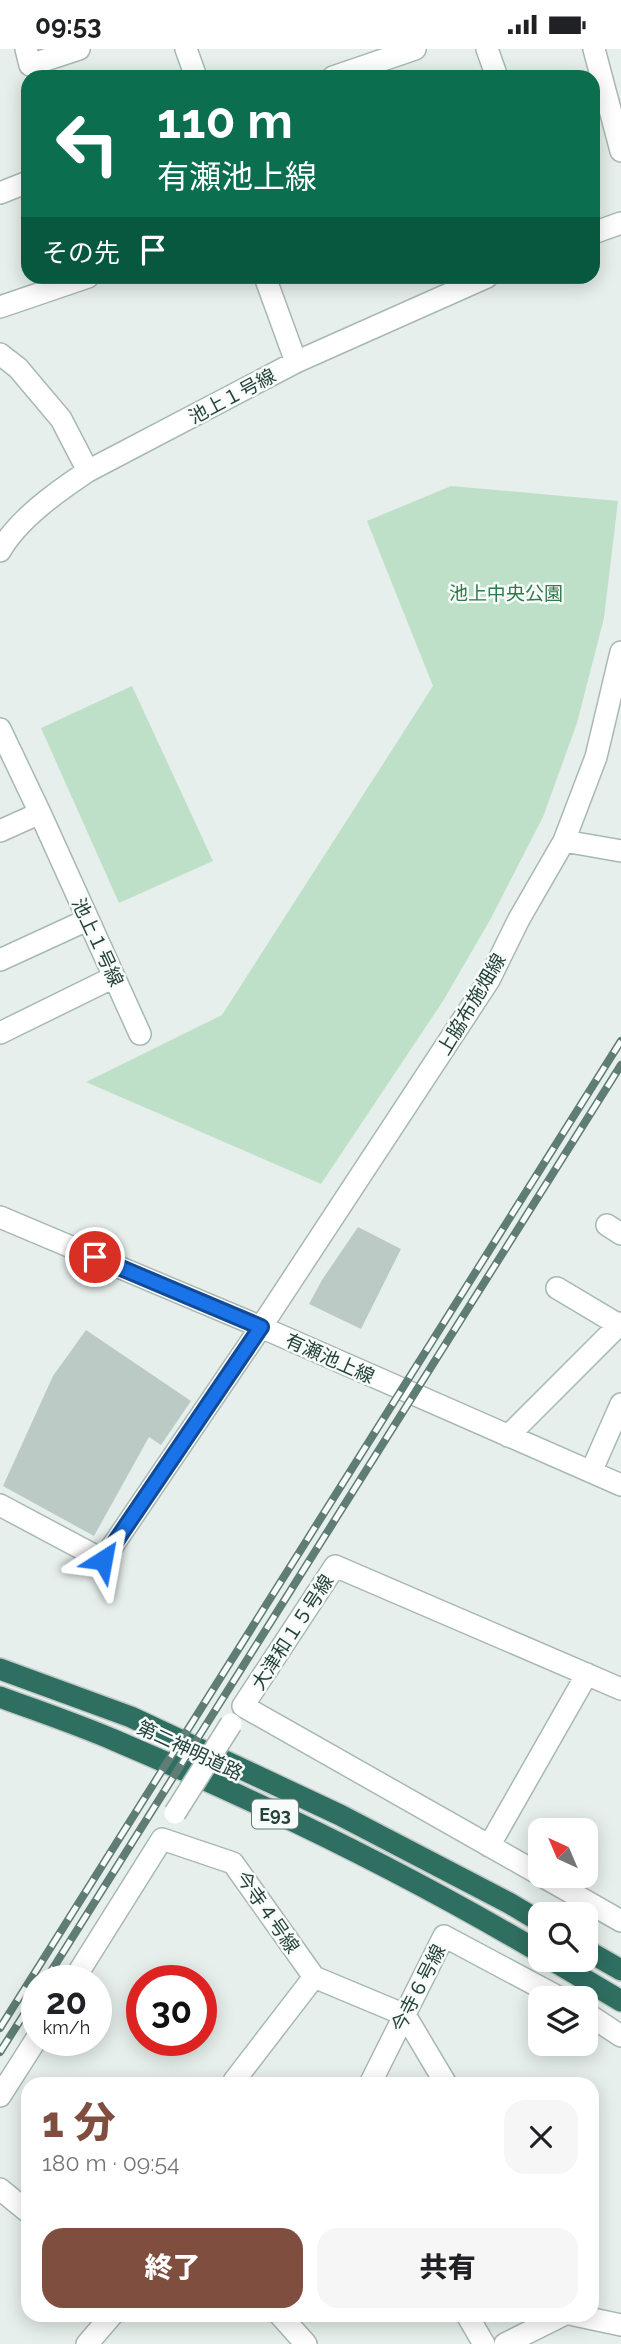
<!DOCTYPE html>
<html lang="ja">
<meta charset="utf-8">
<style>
:root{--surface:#fff;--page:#f6f6f6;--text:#202124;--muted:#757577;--accent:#7f4e3f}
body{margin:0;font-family:Raleway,"Noto Sans JP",sans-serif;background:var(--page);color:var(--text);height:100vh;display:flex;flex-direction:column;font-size:26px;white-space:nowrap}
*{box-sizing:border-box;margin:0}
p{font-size:23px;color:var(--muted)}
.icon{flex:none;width:38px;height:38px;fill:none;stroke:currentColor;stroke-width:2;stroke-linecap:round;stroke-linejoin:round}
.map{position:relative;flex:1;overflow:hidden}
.sheet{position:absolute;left:21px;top:2028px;width:578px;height:245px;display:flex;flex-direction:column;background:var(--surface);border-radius:21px;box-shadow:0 4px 18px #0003}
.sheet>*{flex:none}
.top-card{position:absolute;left:21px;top:21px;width:579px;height:214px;border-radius:21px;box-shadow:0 4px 18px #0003;background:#0b6e4f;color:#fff;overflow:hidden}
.needle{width:46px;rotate:316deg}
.tools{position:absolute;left:528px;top:1769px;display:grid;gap:14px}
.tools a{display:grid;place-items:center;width:70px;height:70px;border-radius:14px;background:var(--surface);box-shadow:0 4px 18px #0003;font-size:35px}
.speed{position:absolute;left:21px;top:1916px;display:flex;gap:14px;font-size:35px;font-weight:700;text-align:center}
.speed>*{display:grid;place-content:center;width:91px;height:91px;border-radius:50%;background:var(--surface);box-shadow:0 4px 18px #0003;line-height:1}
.speed small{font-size:18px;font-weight:400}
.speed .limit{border:10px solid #d22;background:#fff;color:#111}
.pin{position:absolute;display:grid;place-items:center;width:60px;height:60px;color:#fff;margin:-30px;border:4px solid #fff;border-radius:50%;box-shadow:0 2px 7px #0007}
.me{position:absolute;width:77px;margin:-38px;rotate:34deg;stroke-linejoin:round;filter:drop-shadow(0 0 5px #0008)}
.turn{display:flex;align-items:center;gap:24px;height:147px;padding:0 21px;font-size:32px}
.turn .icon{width:91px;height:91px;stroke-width:2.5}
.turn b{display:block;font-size:49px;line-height:60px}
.then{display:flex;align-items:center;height:66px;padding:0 21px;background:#0003;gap:14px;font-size:26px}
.round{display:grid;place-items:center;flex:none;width:74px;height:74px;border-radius:21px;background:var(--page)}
.overview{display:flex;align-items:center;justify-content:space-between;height:119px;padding:0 21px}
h1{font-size:42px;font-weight:800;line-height:52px;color:var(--accent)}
.action{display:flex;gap:14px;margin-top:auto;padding:14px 21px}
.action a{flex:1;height:80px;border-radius:21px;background:var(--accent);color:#fff;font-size:28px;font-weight:800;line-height:80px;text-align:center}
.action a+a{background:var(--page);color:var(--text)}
.status{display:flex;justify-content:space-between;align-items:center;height:49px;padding:0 35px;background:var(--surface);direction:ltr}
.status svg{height:19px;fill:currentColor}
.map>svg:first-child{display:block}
.green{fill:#bfe0c8}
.building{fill:#bbcac4}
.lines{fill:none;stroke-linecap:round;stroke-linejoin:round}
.minor-casing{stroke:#a8b8b2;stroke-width:24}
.highway-casing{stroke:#c2cac8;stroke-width:24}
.minor{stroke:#fff;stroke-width:21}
.highway{stroke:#2f6f62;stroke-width:21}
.rail-casing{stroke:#5f7d75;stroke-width:8}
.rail{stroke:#f7fbf9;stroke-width:5;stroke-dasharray:16;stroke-linecap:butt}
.minor-bridge-casing{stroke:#a8b8b2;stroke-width:24;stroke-linecap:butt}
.minor-bridge{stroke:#fff;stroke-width:21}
.route-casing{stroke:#114b97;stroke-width:18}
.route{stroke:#1a73e8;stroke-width:12}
.labels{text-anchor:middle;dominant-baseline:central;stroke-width:5;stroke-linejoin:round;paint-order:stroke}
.shield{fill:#f7fbf9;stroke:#637a73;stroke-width:2}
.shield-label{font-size:18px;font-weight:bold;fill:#24423a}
.street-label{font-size:19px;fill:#24423a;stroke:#f7fbf9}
.park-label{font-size:19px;fill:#2d7a4b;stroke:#f7fbf9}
</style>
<div class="status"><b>09:53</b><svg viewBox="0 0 49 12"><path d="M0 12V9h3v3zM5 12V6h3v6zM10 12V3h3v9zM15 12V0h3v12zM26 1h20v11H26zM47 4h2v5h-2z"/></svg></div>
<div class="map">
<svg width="621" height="2295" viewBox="0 0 621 2295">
<rect width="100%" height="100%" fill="#e6efeb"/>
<path class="green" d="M451,437L618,452L604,569L577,674L543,768L490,871L443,952L321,1135L86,1033L222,966L433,637L367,472Z
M132,637L213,812L119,854L41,679Z"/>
<path class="building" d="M358,1178L401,1200L361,1280L309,1255L322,1231Z
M86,1281L191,1352L161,1396L149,1388L94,1487L3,1437L53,1327Z"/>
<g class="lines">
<g class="minor-casing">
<path id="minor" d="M26,0L30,16L79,0
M186,0L196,28
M487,0L497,28
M594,0L621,102
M333,28L415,0
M0,144L28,133
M593,184L621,174
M265,228L296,313
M0,258L88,228
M0,305L18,319L61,370L88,422
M0,502C18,470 58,442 88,422L296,313L487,228
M0,680L40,764L140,985
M0,782L40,764
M564,792L621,802
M0,911L87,871
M0,984L114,928
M0,1168L261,1278L621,1436
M607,1176L621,1185
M557,1239L619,1276
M508,1387L621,1274
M591,1423L621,1355
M0,1456L103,1511L261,1278L489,931L519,870L564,792L596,708L621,603
M489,1797L587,1625
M541,1826L243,1657L335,1517L621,1640
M542,1827L621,1872
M73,1932L162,1790L233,1814L314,1928L405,1966L446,2035
M586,1964L621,1987
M237,2035L234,2032L314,1928
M370,2035L444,1887L562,1950
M0,2047L37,1989
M0,2140L28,2163
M280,2266L306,2295
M467,2266L484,2295
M574,2266L621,2276
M87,2295L112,2266
M505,2295L563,2266"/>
</g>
<g class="highway-casing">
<path id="highway" d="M0,1620L131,1668L340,1766L509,1854L541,1873
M0,1648C38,1662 77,1675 114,1691C260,1753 405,1823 541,1904
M586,1901L621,1921
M552,1911L621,1952"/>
</g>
<use href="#minor" class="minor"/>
<use href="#highway" class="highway"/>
<g class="rail-casing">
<path id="rail" d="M45,1932L621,1016
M0,1979L621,992
M0,2003L37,1945"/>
</g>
<use href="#rail" class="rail"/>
<g class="minor-bridge-casing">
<path id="minor-bridge" d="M175,1764L231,1675"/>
</g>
<use href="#minor-bridge" class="minor-bridge"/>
</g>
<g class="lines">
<g class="route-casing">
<path id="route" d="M95,1208L261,1278L103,1511"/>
</g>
<use href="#route" class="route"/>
</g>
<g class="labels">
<rect class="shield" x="252" y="1750.5" width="46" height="29" rx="5"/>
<g class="shield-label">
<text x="275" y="1765">E93</text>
</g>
<g class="street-label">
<text transform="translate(232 347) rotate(-28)">池上１号線</text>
<text transform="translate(98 893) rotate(65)">池上１号線</text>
<text transform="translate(471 955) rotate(-59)">上脇布施畑線</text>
<text transform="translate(330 1309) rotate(24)">有瀬池上線</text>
<text transform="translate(292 1583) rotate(-57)">大津和１５号線</text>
<text transform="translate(190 1701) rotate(25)">第二神明道路</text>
<text transform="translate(268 1863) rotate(55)">今寺４号線</text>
<text transform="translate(418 1939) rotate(-63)">今寺６号線</text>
</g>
<g class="park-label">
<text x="506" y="544">池上中央公園</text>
</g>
</g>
</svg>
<div class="tools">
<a><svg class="needle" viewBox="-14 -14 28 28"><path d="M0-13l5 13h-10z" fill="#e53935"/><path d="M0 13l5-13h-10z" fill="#757577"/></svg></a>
<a><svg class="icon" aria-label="search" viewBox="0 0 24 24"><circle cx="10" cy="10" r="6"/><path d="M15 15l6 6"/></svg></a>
<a><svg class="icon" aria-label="layers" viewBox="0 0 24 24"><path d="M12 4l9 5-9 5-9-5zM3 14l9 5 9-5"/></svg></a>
</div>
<div class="speed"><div>20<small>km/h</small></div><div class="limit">30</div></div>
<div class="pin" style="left:95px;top:1208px;background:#d93025"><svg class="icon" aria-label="arrive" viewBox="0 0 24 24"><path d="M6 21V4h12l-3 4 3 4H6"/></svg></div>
<svg class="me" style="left:103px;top:1511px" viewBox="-20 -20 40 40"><path d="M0-17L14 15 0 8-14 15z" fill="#1a73e8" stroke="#fff" stroke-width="4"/></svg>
<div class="top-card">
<div class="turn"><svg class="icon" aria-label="left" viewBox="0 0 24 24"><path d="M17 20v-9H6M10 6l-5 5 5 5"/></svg><div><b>110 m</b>有瀬池上線</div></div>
<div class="then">その先<svg class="icon" aria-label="arrive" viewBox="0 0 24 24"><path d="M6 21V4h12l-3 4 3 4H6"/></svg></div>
</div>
<section class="sheet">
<div class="overview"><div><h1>1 分</h1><p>180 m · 09:54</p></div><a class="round"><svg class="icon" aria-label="close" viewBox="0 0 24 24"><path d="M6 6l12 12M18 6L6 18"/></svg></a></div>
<div class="action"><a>終了</a><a>共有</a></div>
</section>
</div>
